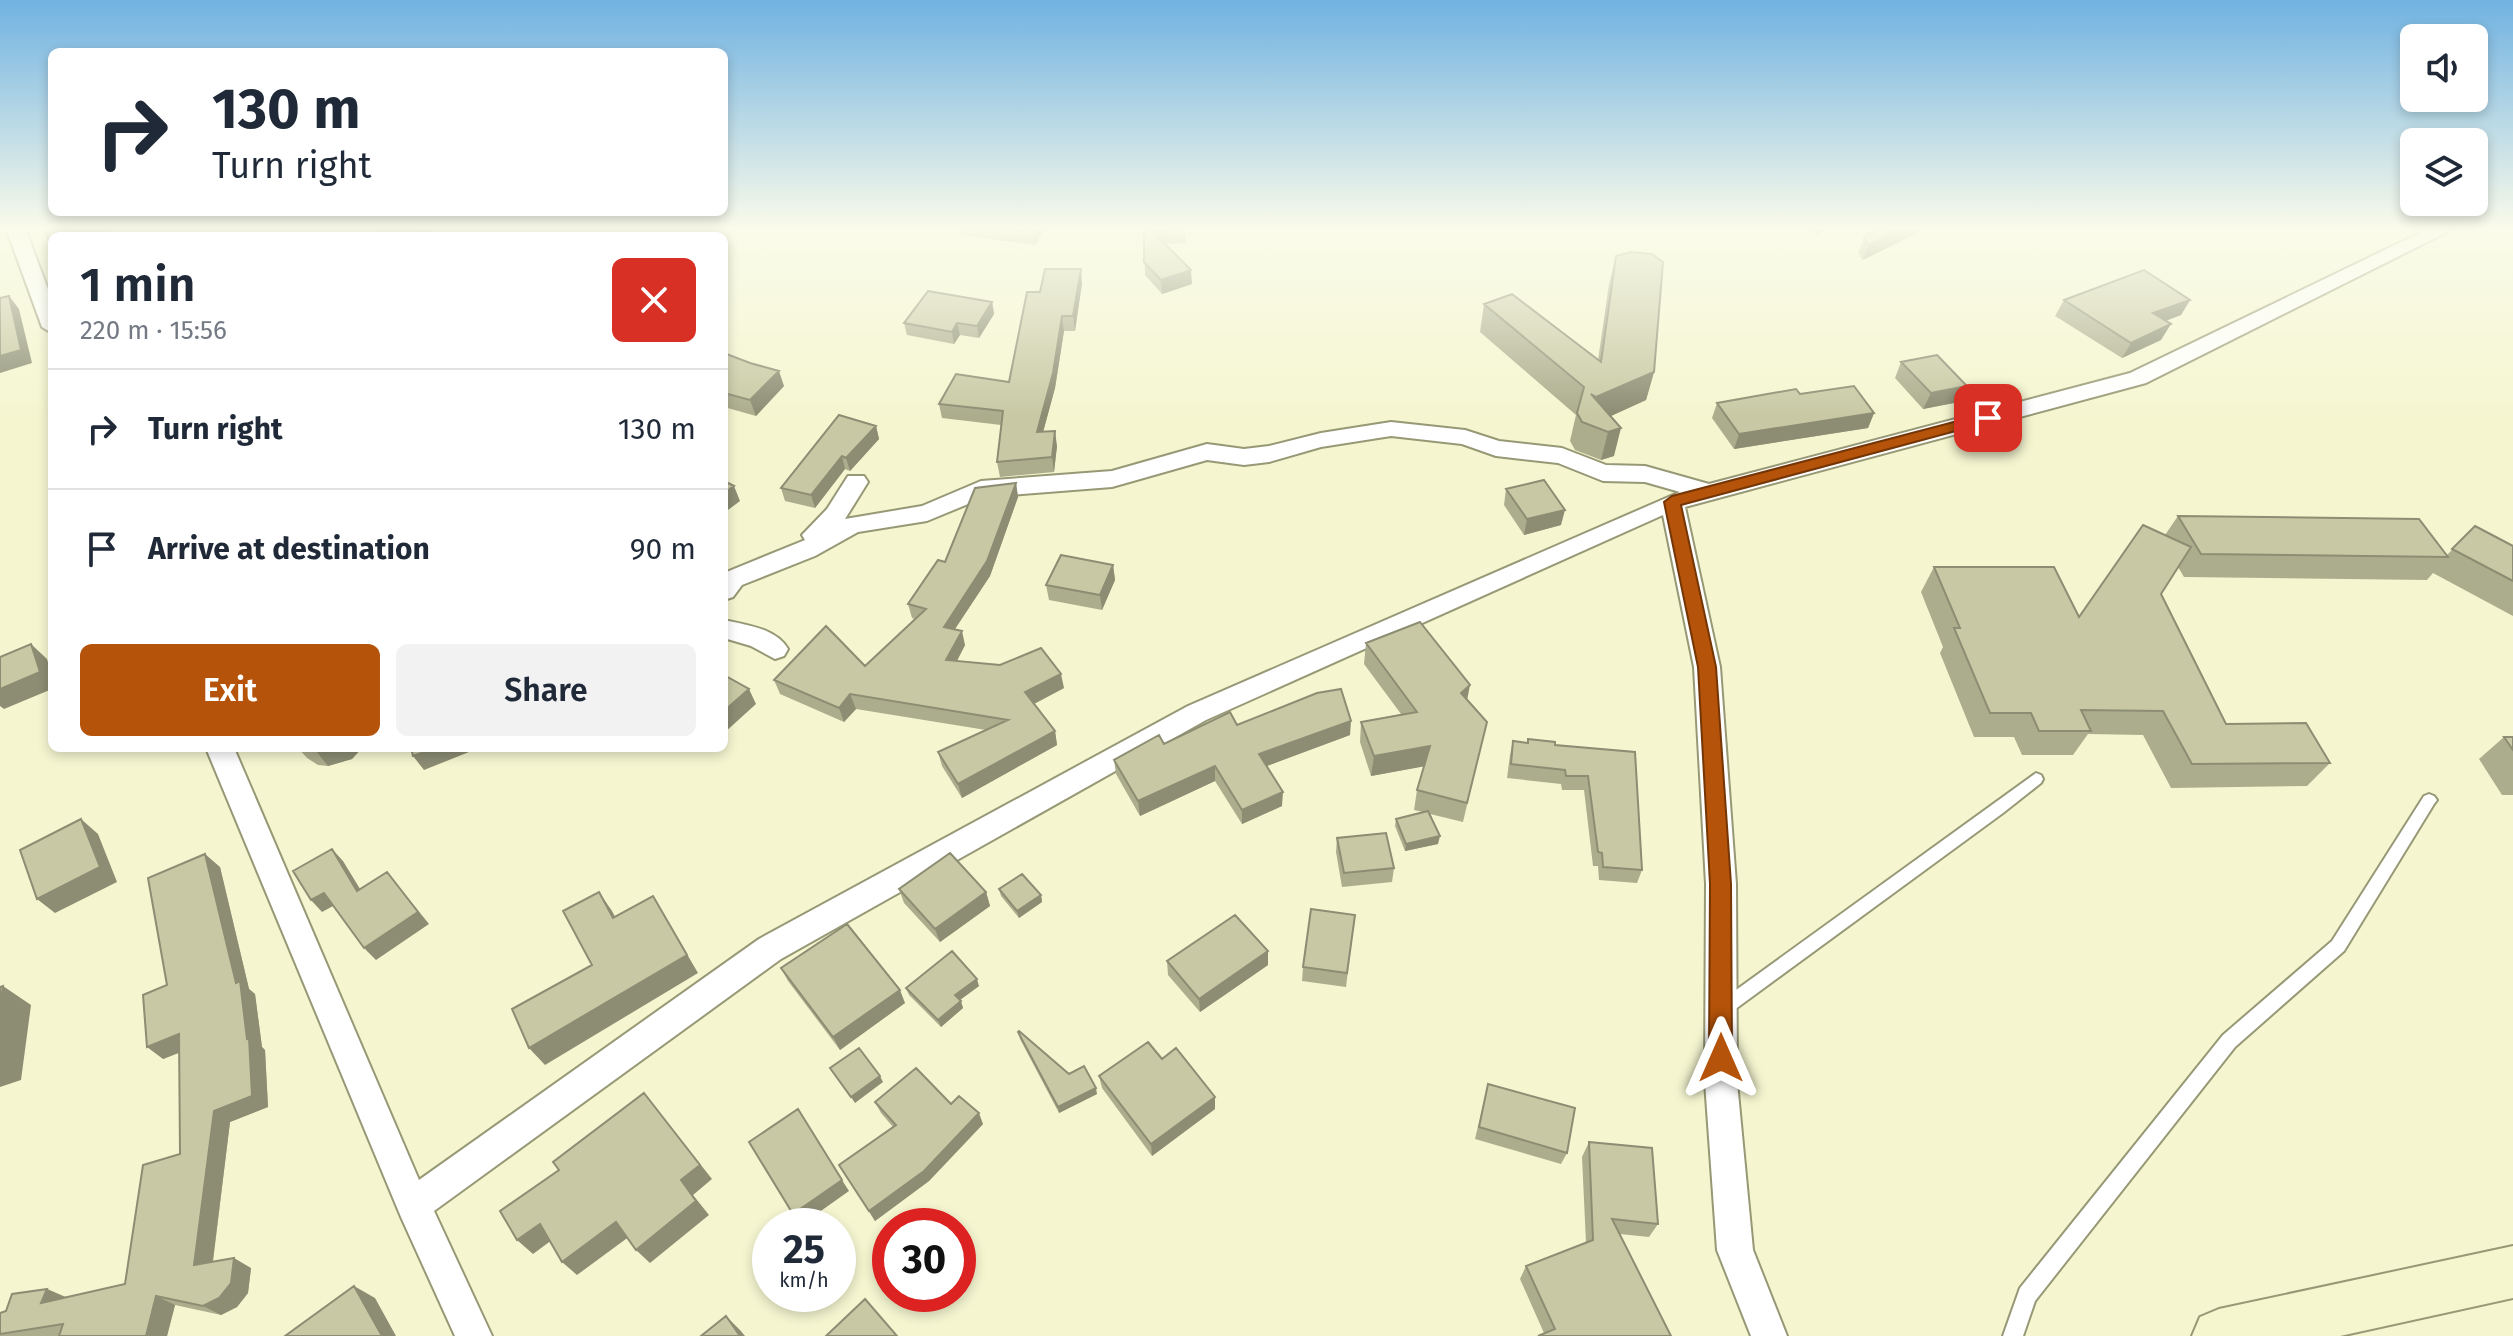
<!DOCTYPE html>
<meta charset="utf-8">
<style>
:root{--surface:#fff;--page:#f2f2f3;--text:#1f2937;--muted:#747a83;--line:#e0e1e3;--accent:#b45309}
body{margin:0;font-family:"Fira Sans",sans-serif;background:var(--page);color:var(--text);height:100vh;display:flex;flex-direction:column;font-size:30px;white-space:nowrap}
*{box-sizing:border-box;margin:0}
p{font-size:26px;color:var(--muted)}
.icon{flex:none;width:44px;height:44px;fill:none;stroke:currentColor;stroke-width:2;stroke-linecap:round;stroke-linejoin:round}
.map{position:relative;flex:1;overflow:hidden}
.panel{position:absolute;left:48px;top:232px;width:680px;height:520px;display:flex;flex-direction:column;background:var(--surface);border-radius:12px;box-shadow:0 4px 12px #0003}
.panel>*{flex:none}
.guide{position:absolute;left:48px;top:48px;width:680px;height:168px;border-radius:12px;box-shadow:0 4px 12px #0003;background:#fff;color:var(--text);overflow:hidden}
.buttons{position:absolute;left:2400px;top:24px;display:grid;gap:16px}
.buttons a{display:grid;place-items:center;width:88px;height:88px;border-radius:12px;background:var(--surface);box-shadow:0 4px 12px #0003;font-size:40px}
.speed{position:absolute;left:752px;top:1208px;display:flex;gap:16px;font-size:40px;font-weight:700;text-align:center}
.speed>*{display:grid;place-content:center;width:104px;height:104px;border-radius:50%;background:var(--surface);box-shadow:0 4px 12px #0003;line-height:1}
.speed small{font-size:20px;font-weight:400}
.speed .limit{border:12px solid #d22;background:#fff;color:#111}
.pin{position:absolute;display:grid;place-items:center;width:68px;height:68px;color:#fff;margin:-34px;border-radius:16px;box-shadow:0 4px 12px #0006}
.me{position:absolute;width:88px;margin:-44px;rotate:0deg;stroke-linejoin:round;filter:drop-shadow(0 0 6px #0008)}
.turn{display:flex;align-items:center;gap:28px;height:168px;padding:0 32px;font-size:36px}
.turn .icon{width:104px;height:104px;stroke-width:2.5}
.turn b{display:block;font-size:56px;line-height:68px}
.round{display:grid;place-items:center;flex:none;width:84px;height:84px;border-radius:12px;background:var(--page)}
.summary{display:flex;align-items:center;justify-content:space-between;height:136px;padding:0 32px}
h1{font-size:48px;font-weight:600;line-height:60px}
.primary-button{display:flex;gap:16px;margin-top:auto;padding:16px 32px}
.primary-button a{flex:1;height:92px;border-radius:12px;background:var(--accent);color:#fff;font-size:32px;font-weight:600;line-height:92px;text-align:center}
.primary-button a+a{background:var(--page);color:var(--text)}
ul{padding:0;list-style:none}
li{display:flex;align-items:center;gap:24px;height:120px;padding:0 32px;border-top:2px solid var(--line)}
li div{flex:1}
li b{display:block;font-size:30px}
li em{font-style:normal}
.map>svg:first-child{display:block}
.lines{fill:none;stroke-linecap:round;stroke-linejoin:round}
.lane-casing{stroke:#979875;stroke-width:4}
.street-casing{stroke:#979875;stroke-width:4}
.secondary-casing{stroke:#979875;stroke-width:4}
.lane{fill:#fff;fill-rule:evenodd}
.street{fill:#fff;fill-rule:evenodd}
.secondary{fill:#f5f5ce;fill-rule:evenodd}
.wall{fill:#acad8d}
.shaded-wall{fill:#8c8d73}
.building{fill:#c8c9a4;stroke:#8c8d73;stroke-width:2}
.route{fill:#b45309;stroke:#753606;stroke-width:2}
</style>
<div class="map">
<svg width="2513" height="1336" viewBox="0 0 2513 1336">
<rect width="100%" height="100%" fill="#f5f6d0"/>
<g class="lines">
<g class="lane-casing">
<path id="lane" d="M2036,773L2041,775L2043,779L2041,783L2003,813L1730,1013L1724,1016L1718,1013L1716,1008L1718,1003Z
M2429,794L2434,796L2437,800L2434,804L2344,951L2235,1047L2035,1301L2023,1336H2003L2020,1288L2223,1035L2332,941L2424,796Z"/>
</g>
<g class="street-casing">
<path id="street" d="M6,228H25L52,300V333L42,327Z
M2430,228H2455L2146,383L1685,507L1720,667L1736,884L1737,1082L1753,1250L1787,1336H1751L1717,1250L1705,1082L1706,884L1694,667L1663,515L1206,720L781,959L434,1211L492,1336H455L401,1217L206,748H234L419,1180L759,939L1188,706L1680,492L1645,482L1603,481L1558,463L1496,456L1462,444L1391,436L1321,447L1269,462L1244,465L1207,460L1112,487L985,497L927,521L858,532L815,556L742,585L733,597L724,600V573L805,540L802,535L827,509L848,476H864L868,482L845,519L922,506L981,481L1112,471L1207,444L1244,449L1269,446L1321,433L1391,422L1465,430L1499,441L1562,448L1606,465L1645,466L1709,484L2130,373Z
M724,620C746,625 776,628 788,649L784,656L775,659L751,646L724,638Z"/>
</g>
<g class="secondary-casing">
<path id="secondary" d="M2513,1246V1298L2340,1336H2192L2200,1317L2219,1309Z"/>
</g>
<use href="#lane" class="lane"/>
<use href="#street" class="street"/>
<use href="#secondary" class="secondary"/>
</g>
<path class="wall" d="M962,228H1045L1035,245L963,235Z
M1144,228H1185L1186,243L1165,244L1192,284L1162,294L1145,275Z
M1804,228H1830L1816,235Z
M1875,228H1927L1863,260L1858,253L1864,238Z
M1616,256L1654,372L1646,400L1611,416L1614,456L1601,460L1575,450L1570,441L1576,415L1480,332L1484,304L1598,360L1609,284Z
M1082,283L1075,331H1064L1055,388L1043,432L1057,446L1054,472L1000,477L997,462L1001,425L942,418L939,404L1009,382Z
M2064,300H2190L2181,315L2165,321L2161,340L2122,358L2055,316Z
M992,302L994,314L979,338L960,335L954,344L907,335L904,323Z
M724,353L784,386L756,416L724,407Z
M1901,362L1959,402L1923,409L1895,378Z
M1800,394L1874,413L1868,428L1734,449L1712,418L1717,403Z
M876,426L879,439L850,471L845,469L815,508L785,501L781,488Z
M1016,483L1018,497L990,576L955,629L965,645L957,661L1064,688L1034,704L1055,731L1057,745L962,798L942,766L938,752L986,730L856,709L844,722L780,694L774,680L865,666L915,619L912,618L908,604Z
M1506,489L1561,525L1524,535L1504,505Z
M2178,516L2447,555L2475,526L2513,546V616L2433,573L2427,580L2184,577L2178,567L2161,594L2226,724L2330,763L2307,786L2171,788L2143,735L2088,734L2073,755H2022L2014,737H1974L1940,653L1943,647L1921,592L1934,567L2079,617L2165,535Z
M1113,565L1115,580L1102,610L1049,600L1046,585Z
M1366,643L1467,700L1482,742L1463,822L1430,814L1438,844L1405,851L1395,826L1396,819L1423,812L1414,810L1417,790L1424,766L1371,776L1360,742L1361,722L1401,714L1364,664Z
M1237,725L1350,735L1266,766L1282,806L1242,824L1215,781L1140,816L1116,774L1114,760L1164,744Z
M2504,737H2513V795H2502L2479,759Z
M1513,741L1635,752L1642,870L1637,883L1599,880L1598,866H1593L1584,790H1562L1561,784L1507,778L1510,755Z
M298,748H362L352,759L328,766L318,765L307,758Z
M1337,838L1394,868L1392,882L1342,887L1336,852Z
M220,867L249,989L255,994L262,1047L265,1050L268,1107L230,1122L213,1262L251,1268L248,1293L237,1307L221,1315L175,1305L167,1336H0V1313L6,1311L47,1289L66,1297L125,1284L180,1154L179,1053L163,1059L167,985Z
M899,889L986,892L990,906L940,942L904,903Z
M999,889L1041,895L1042,902L1019,918L1001,896Z
M1355,915L1346,987L1302,981L1303,967Z
M1167,961L1268,965L1200,1012L1168,975Z
M781,968L905,1003L840,1050L788,981Z
M979,986L960,1000L963,1008L941,1027L909,995L906,988Z
M1018,1032L1069,1074L1097,1094L1059,1113L1020,1039Z
M1162,1059L1215,1109L1152,1156L1102,1088L1099,1076Z
M1488,1084L1567,1153L1561,1164L1475,1139Z
M875,1102L951,1104L983,1124L929,1181L875,1221L839,1165L893,1127L881,1113Z
M1589,1142L1658,1224L1649,1237L1620,1234L1671,1336L1544,1333L1520,1279L1526,1266L1586,1243L1582,1157Z"/>
<path class="shaded-wall" d="M83,228H106L109,236H58Z
M420,228H432L430,236H418Z
M1034,228H1045L1035,245L1033,230Z
M1818,228H1830L1816,235Z
M1902,228H1927L1863,260L1869,245Z
M1081,269L1082,283L1075,331L1073,316Z
M1191,270L1192,284L1162,294L1161,280Z
M9,296L19,309L32,363L0,373V356Z
M2190,300L2181,315L2144,329L2153,313Z
M992,302L994,314L979,338L977,326Z
M1062,316L1064,331L1055,388L1039,447L1037,432Z
M957,323L960,335L954,344L952,332Z
M2171,324L2161,340L2122,358L2131,343Z
M779,371L784,386L756,416L750,400Z
M1654,372L1646,400L1589,426L1596,397Z
M1967,386L1959,402L1923,409L1931,393Z
M1874,413L1868,428L1734,449L1739,434Z
M876,426L879,439L850,471L846,458Z
M1621,428L1614,456L1601,460L1608,432Z
M1055,431L1057,446L1054,472L1052,457Z
M842,456L845,469L815,508L811,495Z
M1016,483L1018,497L990,576L947,641L944,627Z
M734,486L740,501L724,513V493Z
M1565,510L1561,525L1524,535L1527,519Z
M1113,565L1115,580L1102,610L1100,595Z
M962,631L965,645L950,674L946,660Z
M31,644L47,659L52,676V689L4,709L0,706V689Z
M1061,674L1064,688L1028,707L1025,692Z
M1470,685L1466,706L1461,693Z
M749,689L756,704L724,733V711Z
M850,694L856,709L844,722L839,708Z
M1351,721L1350,735L1259,769V754Z
M1055,731L1057,745L962,798L958,784Z
M1430,746L1426,766L1371,776L1374,756Z
M327,748H362L352,759L328,766L316,751Z
M435,748H479L424,770L413,756Z
M1215,766V781L1140,816L1138,801Z
M1283,792L1282,806L1242,824V810Z
M81,819L98,834L117,882L55,913L37,899Z
M1440,836L1438,844L1405,851L1406,844Z
M332,849L343,861L368,902L357,891Z
M205,854L220,867L249,989L255,994L262,1047L265,1050L268,1107L230,1122L211,1275L194,1265L214,1111L236,983Z
M387,872L429,924L376,960L364,948Z
M599,892L612,911L626,937L613,918Z
M986,892L990,906L940,942L935,929Z
M324,893L335,905L322,912L311,900Z
M1041,895L1042,902L1019,918L1017,911Z
M653,896L698,973L545,1065L529,1048Z
M1268,951V965L1200,1012L1199,999Z
M977,979L979,986L957,1002L955,995Z
M3,986L31,1005L21,1080L0,1087V1004Z
M900,990L905,1003L840,1050L833,1037Z
M961,1001L963,1008L941,1027L938,1020Z
M179,1034L195,1046L163,1059L147,1047Z
M880,1076L883,1082L855,1103L851,1097Z
M1096,1088L1097,1094L1059,1113L1058,1107Z
M644,1093L712,1179L693,1195L709,1215L650,1263L636,1250L681,1180Z
M1215,1097V1109L1152,1156L1151,1144Z
M979,1113L983,1124L929,1181L875,1221L869,1211Z
M842,1180L849,1191L801,1225L793,1214Z
M616,1222L630,1236L577,1275L562,1262Z
M540,1224L556,1237L533,1254L517,1240Z
M234,1258L251,1268L248,1293L237,1307L221,1315L203,1306Z
M354,1286L375,1298L396,1336H382Z
M47,1289L67,1298L41,1303Z
M156,1296L175,1305L167,1336H146Z
M726,1316L740,1330L745,1336H740Z"/>
<path class="building" d="M45,228H83L58,236H52V238L48,239Z
M380,228H420L418,236H378Z
M1144,228H1185L1152,231L1191,270L1161,280L1144,262Z
M1875,228H1902L1869,245L1864,238Z
M1631,252L1652,254L1663,262L1654,372L1596,397L1591,394L1621,428L1608,432L1582,422L1577,413L1584,387L1484,304L1512,294L1601,362L1616,256Z
M1045,269H1081L1073,316H1062L1053,373L1037,432L1055,431L1052,457L997,462L1003,411L939,404L956,374L1009,382L1027,292H1040Z
M2144,270L2190,300L2153,313L2171,324L2131,343L2064,300Z
M928,291L992,302L977,326L957,323L952,332L904,323Z
M9,296L21,350L0,356V298Z
M724,353L750,363L779,371L750,400L724,393Z
M1937,355L1967,386L1931,393L1901,362Z
M1854,386L1874,413L1739,434L1717,403L1796,389L1800,394Z
M839,415L876,426L846,458L842,456L811,495L781,488Z
M1544,480L1565,510L1527,519L1506,489Z
M724,481L734,486L724,493Z
M1016,483L987,561L944,627L962,631L946,660L1000,665L1041,648L1061,674L1025,692L1055,731L958,784L938,752L1008,720L850,694L839,708L774,680L826,626L865,666L926,609L908,604L938,560L945,562L975,488Z
M2178,516L2419,519L2448,557L2201,554Z
M2143,525L2191,547L2161,594L2226,724L2306,723L2330,763L2192,764L2163,711L2081,710L2091,731H2039L2031,713H1990L1954,628H1960L1934,567H2054L2079,617Z
M2475,526L2513,546V581L2452,549Z
M1061,555L1113,565L1100,595L1046,585Z
M1420,622L1470,685L1461,693L1487,722L1467,803L1417,790L1430,746L1374,756L1361,722L1417,712L1366,643Z
M31,644L40,672L0,689V657Z
M724,675L749,689L724,711Z
M1341,689L1351,721L1259,754L1283,792L1242,810L1215,766L1138,801L1114,760L1159,735L1164,744L1230,712L1237,725L1317,693Z
M2504,737H2513V750Z
M1528,739L1555,742V745L1635,752L1642,870L1603,867L1602,853L1598,852L1588,776H1566L1565,770L1511,764L1513,741L1528,743Z
M302,748H327L316,751L305,750Z
M411,748H435L413,756Z
M1428,811L1440,836L1406,844L1396,819Z
M81,819L100,867L37,899L20,850Z
M1386,833L1394,868L1344,873L1337,838Z
M332,849L357,891L387,872L418,912L364,948L324,893L311,900L293,871Z
M950,853L986,892L935,929L899,889Z
M205,854L236,983L240,981L247,1039L249,1038L252,1096L214,1111L194,1265L234,1258L231,1283L219,1298L203,1306L156,1296L146,1336H59L63,1324L0,1334V1313L6,1311L12,1294L47,1289L41,1303L125,1284L143,1165L180,1154L179,1034L147,1047L143,995L167,985L148,878Z
M1022,874L1041,895L1017,911L999,889Z
M599,892L613,918L653,896L687,955L529,1048L512,1009L592,965L563,911Z
M1311,909L1355,915L1347,973L1303,967Z
M1235,915L1268,951L1199,999L1167,961Z
M847,924L900,990L833,1037L781,968Z
M952,951L977,979L955,995L961,1001L938,1020L906,988Z
M3,986L0,1004V987Z
M1019,1031L1069,1074L1084,1066L1096,1088L1058,1107L1018,1032Z
M1148,1042L1162,1059L1176,1048L1215,1097L1151,1144L1099,1076Z
M859,1048L880,1076L851,1097L830,1068Z
M916,1068L951,1104L959,1096L979,1113L924,1171L869,1211L839,1165L896,1125L875,1102Z
M1488,1084L1575,1108L1567,1153L1479,1127Z
M644,1093L700,1165L681,1180L696,1201L636,1250L616,1222L562,1262L540,1224L517,1240L500,1211L559,1170L553,1162Z
M798,1109L842,1180L793,1214L749,1142Z
M1589,1142L1652,1148L1658,1224L1612,1219L1671,1336H1538L1555,1329L1526,1266L1593,1240Z
M354,1286L382,1336H285Z
M865,1299L897,1336H826Z
M726,1316L740,1336H701Z"/>
<linearGradient id="sky" x2="0" y2="1"><stop stop-color="#70b2e1"/><stop offset="0.55" stop-color="#fafbea"/><stop offset="1" stop-color="#fafbea" stop-opacity="0"/></linearGradient>
<rect width="2513" height="415" fill="url(#sky)"/>
<path class="route" d="M1988,413L1993,414V421L1681,505L1716,667L1731,884L1732,1058L1729,1066L1721,1069L1713,1066L1709,1058L1710,884L1698,667L1664,502L1672,496Z"/>
</svg>
<div class="buttons">
<a><svg class="icon" aria-label="sound" viewBox="0 0 24 24"><path d="M4 9h4l5-4v14l-5-4H4zM17 9q2 3 0 6"/></svg></a>
<a><svg class="icon" aria-label="layers" viewBox="0 0 24 24"><path d="M12 4l9 5-9 5-9-5zM3 14l9 5 9-5"/></svg></a>
</div>
<div class="speed"><div>25<small>km/h</small></div><div class="limit">30</div></div>
<div class="pin" style="left:1988px;top:418px;background:#d93025"><svg class="icon" aria-label="arrive" viewBox="0 0 24 24"><path d="M6 21V4h12l-3 4 3 4H6"/></svg></div>
<svg class="me" style="left:1721px;top:1058px" viewBox="-20 -20 40 40"><path d="M0-17L14 15 0 8-14 15z" fill="#b45309" stroke="#fff" stroke-width="4"/></svg>
<div class="guide">
<div class="turn"><svg class="icon" aria-label="right" viewBox="0 0 24 24"><path d="M7 20v-9h11M14 6l5 5-5 5"/></svg><div><b>130 m</b>Turn right</div></div>
</div>
<section class="panel">
<div class="summary"><div><h1>1 min</h1><p>220 m · 15:56</p></div><a class="round" style="background:#d93025;color:#fff"><svg class="icon" aria-label="close" viewBox="0 0 24 24"><path d="M6 6l12 12M18 6L6 18"/></svg></a></div>
<ul>
<li><svg class="icon" aria-label="right" viewBox="0 0 24 24"><path d="M7 20v-9h11M14 6l5 5-5 5"/></svg><div><b>Turn right</b></div><em>130 m</em></li>
<li><svg class="icon" aria-label="arrive" viewBox="0 0 24 24"><path d="M6 21V4h12l-3 4 3 4H6"/></svg><div><b>Arrive at destination</b></div><em>90 m</em></li>
</ul>
<div class="primary-button"><a>Exit</a><a>Share</a></div>
</section>
</div>
